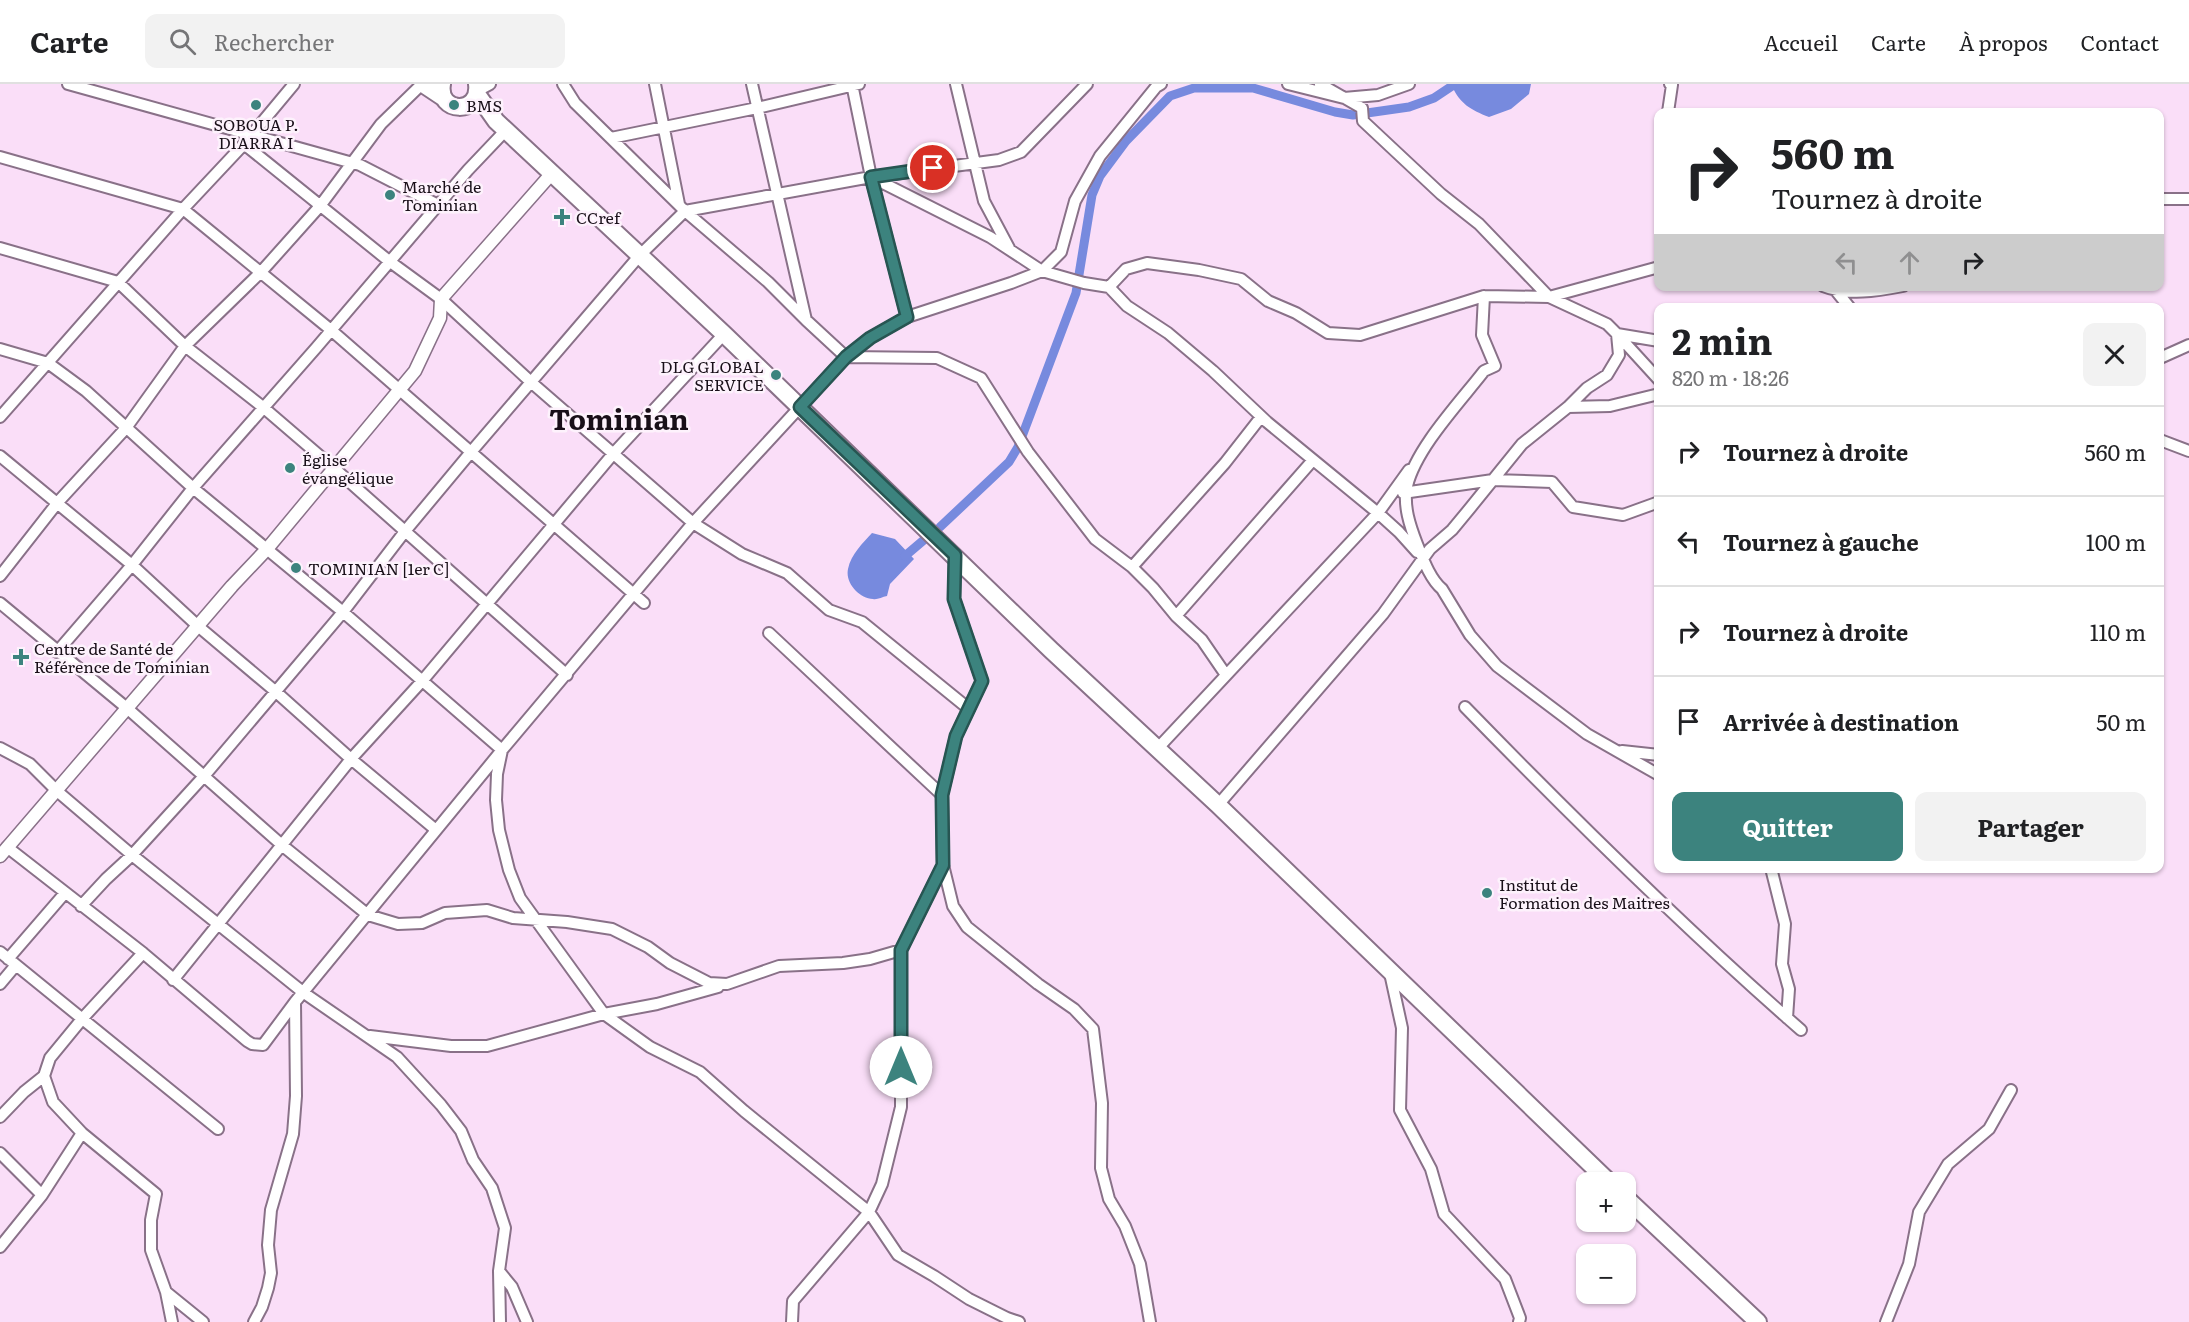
<!DOCTYPE html>
<html lang="fr">
<meta charset="utf-8">
<style>
:root{--surface:#fff;--page:#f2f2f2;--text:#202124;--muted:#757577;--line:#e0e0e0;--accent:#3c837e}
body{margin:0;font-family:Literata,serif;background:var(--page);color:var(--text);height:100vh;display:flex;flex-direction:column;font-size:22px;white-space:nowrap}
*{box-sizing:border-box;margin:0}
p{font-size:20px;color:var(--muted)}
.icon{flex:none;width:33px;height:33px;fill:none;stroke:currentColor;stroke-width:2;stroke-linecap:round;stroke-linejoin:round}
.map{position:relative;flex:1;overflow:hidden}
.sheet{position:absolute;left:1654px;top:219px;width:510px;height:570px;display:flex;flex-direction:column;background:var(--surface);border-radius:12px;box-shadow:0 2px 4px #0004}
.sheet>*{flex:none}
.guide{position:absolute;left:1654px;top:24px;width:510px;height:183px;border-radius:12px;box-shadow:0 2px 4px #0004;background:#fff;color:var(--text);overflow:hidden}
.buttons{position:absolute;left:1576px;top:1088px;display:grid;gap:12px}
.buttons a{display:grid;place-items:center;width:60px;height:60px;border-radius:12px;background:var(--surface);box-shadow:0 2px 4px #0004;font-size:30px}
.pin{position:absolute;display:grid;place-items:center;width:51px;height:51px;color:#fff;margin:-26px;border:3px solid #fff;border-radius:50%;box-shadow:0 2px 6px #0007}
.me{position:absolute;width:66px;margin:-33px;rotate:0deg;stroke-linejoin:round;filter:drop-shadow(0 0 4px #0008)}
.turn{display:flex;align-items:center;gap:21px;height:126px;padding:0 18px;font-size:27px}
.turn .icon{width:78px;height:78px;stroke-width:2.5}
.turn b{display:block;font-size:42px;line-height:51px}
.lanes{display:flex;align-items:center;height:57px;padding:0 18px;background:#0003;justify-content:center;gap:30px;direction:ltr}
.lanes .off{opacity:.35}
.round{display:grid;place-items:center;flex:none;width:63px;height:63px;border-radius:12px;background:var(--page)}
.summary{display:flex;align-items:center;justify-content:space-between;height:102px;padding:0 18px}
h1{font-size:36px;font-weight:700;line-height:45px}
.button{display:flex;gap:12px;margin-top:auto;padding:12px 18px}
.button a{flex:1;height:69px;border-radius:12px;background:var(--accent);color:#fff;font-size:24px;font-weight:700;line-height:69px;text-align:center}
.button a+a{background:var(--page);color:var(--text)}
ul{padding:0;list-style:none}
li{display:flex;align-items:center;gap:18px;height:90px;padding:0 18px;border-top:2px solid var(--line)}
li div{flex:1}
li b{display:block;font-size:22px}
li em{font-style:normal}
header{display:flex;align-items:center;gap:36px;box-sizing:border-box;height:84px;padding:0 30px;background:var(--surface);border-bottom:2px solid var(--line)}
header strong{font-size:28px}
nav{display:flex;gap:33px;margin-inline-start:auto;font-size:21px}
.search{width:420px;height:54px;background:var(--page);display:flex;align-items:center;gap:15px;box-sizing:border-box;padding:0 21px;border-radius:12px;color:var(--muted);font-size:22px}
.map>svg:first-child{display:block}
.water{fill:#778ade}
.lines{fill:none;stroke-linecap:round;stroke-linejoin:round}
.canal{stroke:#778ade;stroke-width:9}
.minor-casing{stroke:#897188;stroke-width:14}
.tertiary-casing{stroke:#897188;stroke-width:15}
.primary-casing{stroke:#897188;stroke-width:20}
.minor{stroke:#fff;stroke-width:10}
.tertiary{stroke:#fff;stroke-width:12}
.primary{stroke:#fff;stroke-width:16}
.route-casing{stroke:#275552;stroke-width:15}
.route{stroke:#3c837e;stroke-width:10}
.poi-dot{fill:#3c837e;stroke:#fdf2fc;stroke-width:2}
.labels{text-anchor:middle;dominant-baseline:central;stroke-width:5;stroke-linejoin:round;paint-order:stroke}
.poi-label{font-size:16px;fill:#180f18;stroke:#fdf2fc;text-anchor:start}
.town-label{font-size:28px;font-weight:bold;fill:#180f18;stroke:#fdf2fc}
</style>
<header>
<strong>Carte</strong>
<div class="search"><svg class="icon" aria-label="search" viewBox="0 0 24 24"><circle cx="10" cy="10" r="6"/><path d="M15 15l6 6"/></svg>Rechercher</div>
<nav><a>Accueil</a><a>Carte</a><a>À propos</a><a>Contact</a></nav>
</header>
<div class="map">
<svg width="2189" height="1238" viewBox="0 0 2189 1238">
<rect width="100%" height="100%" fill="#fadef8"/>
<path class="water" d="M1455,0H1531L1529,10L1511,25L1489,33C1471,26 1460,20 1452,2Z
M872,449L895,455L914,475L890,500L887,512C882,513 877,516 873,515C859,514 845,499 848,485C851,470 863,459 872,449Z"/>
<g class="lines">
<path class="canal" d="M940,443L1009,378L1018,363L1076,209L1092,111L1100,92L1126,57L1170,12L1194,4H1253L1335,28L1353,31L1409,23L1434,14L1452,2
M905,472L925,455"/>
<g class="minor-casing">
<path id="minor" d="M68,0L360,81L438,121
M563,0L575,19L685,127L768,198L806,236L846,273L937,274L981,294L1028,368L1095,455L1132,483L1153,504L1176,532L1202,556L1226,591
M655,0L679,120
M752,0L806,236
M852,0L871,93L907,233
M956,0L984,117L1009,164
M1288,0L1344,14L1378,11L1409,0
M1320,0L1362,24L1363,37L1441,110L1479,140L1549,213L1607,240L1617,250L1659,257
M477,7L490,0
M1668,28L1672,1L1670,0
M611,54L757,24L859,0
M244,60L389,177L441,215L532,299L693,439L742,470L787,489L829,526L862,538L969,625
M0,73L183,125L331,246L644,519
M871,93L990,153L1042,187L1084,199L1109,203L1126,185L1147,179L1199,186L1241,195L1268,217L1296,229L1328,249L1360,251L1484,212L1549,213L1659,183
M2160,115H2189
M0,164L118,198L185,262L264,324L335,385L567,591
M1823,202C1848,212 1877,207 1903,202
M1109,203L1127,222L1168,249L1213,287L1267,338L1378,429L1399,448L1417,468
M1837,208L1850,224
M1484,212L1482,251L1495,282L1484,287C1460,318 1416,364 1407,402C1403,422 1410,442 1417,460C1423,475 1430,495 1442,505L1470,551L1497,582L1587,650L1659,691
M1617,250L1659,296
M0,265L48,279L86,307L193,404L343,528L502,666L497,690L496,716L499,746L509,786L520,814L604,930L650,963L700,988L744,1027L869,1128L898,1171L934,1192L969,1215L1007,1234L1019,1238
M2160,274L2189,261
M1568,323L1610,322L1659,310
M0,333L183,125L244,60L294,0
M2160,356L2189,367
M0,372L132,481L199,543L275,607L351,675L436,746
M1403,409L1493,396L1552,398L1573,423L1623,431L1659,418
M1132,483L1225,379L1261,333
M0,492L58,418L126,344L185,262L261,188L320,122L381,40L422,0
M0,519L128,625L283,762L368,831L398,840L422,839L445,829L487,826L513,834L567,838L612,845L648,863L670,879L709,899L727,900L779,882L843,879L870,875L901,866
M1176,532L1313,376
M769,549L942,711
M57,568L132,481L193,404L316,264L468,86L506,46
M1465,623C1573,734 1684,844 1801,946
M0,664L30,680L57,707L132,771L304,909L397,973L441,1021L461,1047L473,1076L492,1104L505,1144L499,1187L500,1238
M1158,664L1378,429L1409,386
M1622,667L1659,671
M1218,721L1383,530L1430,465L1452,446L1471,423L1522,360L1568,323L1587,304L1607,291L1619,271L1617,250
M7,763L143,869L247,957L252,960L263,961L295,918L502,666L693,439L846,273L870,254L907,233L1011,199L1042,187L1061,168L1075,117L1100,72L1156,3L1161,0
M943,781L953,822L967,843L1038,900L1074,925L1093,945L1102,1019L1101,1084L1109,1115L1125,1142L1140,1180L1150,1238
M1771,784L1785,840L1782,880L1789,905L1787,934
M81,822L106,795L132,771L205,691L343,528L406,446L471,368L640,171L685,127L871,93L999,76L1021,68L1087,0
M0,868L218,1045
M8,875L65,809
M1390,889L1402,944L1400,1026L1431,1085L1444,1130L1505,1195L1520,1234L1519,1238
M173,896L351,675L423,596L613,370L724,250
M0,900L16,881
M370,952L451,962H487L604,930L657,920L718,903
M44,992L53,1018L82,1049L156,1110L151,1136V1166L166,1208L172,1238
M0,1033L24,1008L44,992L50,974L82,935L143,869
M0,1069L42,1111
M0,1163L42,1111L82,1049
M499,1187L512,1203L527,1238
M166,1208L203,1238
M254,1238L262,1223L268,1204L271,1189L268,1161L271,1126L293,1050L296,1012L295,918
M792,1238L793,1217L869,1128L882,1100L901,1023V866L943,781L942,711L956,652L982,597L954,515L955,471
M1886,1238L1909,1180L1919,1128L1948,1080L1989,1045L2011,1006"/>
</g>
<g class="tertiary-casing">
<path id="tertiary" d="M0,772L232,502L267,465L415,287L440,234L441,215L553,88"/>
</g>
<g class="primary-casing">
<path id="primary" d="M423,0L444,14
M442,0C437,30 481,31 477,0
M477,10L496,37L724,250L1051,566L1218,721L1609,1098
M1626,1114L1758,1238"/>
</g>
<use href="#minor" class="minor"/>
<use href="#tertiary" class="tertiary"/>
<use href="#primary" class="primary"/>
</g>
<g class="lines">
<g class="route-casing">
<path id="route" d="M901,983V866L943,781L942,711L956,652L982,597L954,515L955,471L800,323L846,273L870,254L907,233L871,93L933,84"/>
</g>
<use href="#route" class="route"/>
</g>
<g class="poi-dot">
<circle cx="256" cy="21" r="6"/>
<circle cx="454" cy="21" r="6"/>
<circle cx="390" cy="111" r="6"/>
<path d="M559 124h6v6h6v6h-6v6h-6v-6h-6v-6h6z"/>
<circle cx="776" cy="291" r="6"/>
<circle cx="290" cy="384" r="6"/>
<circle cx="296" cy="484" r="6"/>
<path d="M18 564h6v6h6v6h-6v6h-6v-6h-6v-6h6z"/>
<circle cx="1487" cy="809" r="6"/>
</g>
<g class="labels">
<g class="poi-label">
<text x="466" y="21">BMS</text>
<text x="256" y="40" text-anchor="middle">SOBOUA P.<tspan x="256" dy="18">DIARRA I</tspan></text>
<text x="402" y="102">Marché de<tspan x="402" dy="18">Tominian</tspan></text>
<text x="576" y="133">CCref</text>
<text x="764" y="282" text-anchor="end">DLG GLOBAL<tspan x="764" dy="18">SERVICE</tspan></text>
<text x="302" y="375">Église<tspan x="302" dy="18">évangélique</tspan></text>
<text x="308" y="484">TOMINIAN [1er C]</text>
<text x="34" y="564">Centre de Santé de<tspan x="34" dy="18">Référence de Tominian</tspan></text>
<text x="1499" y="800">Institut de<tspan x="1499" dy="18">Formation des Maitres</tspan></text>
</g>
<g class="town-label">
<text x="619" y="334">Tominian</text>
</g>
</g>
</svg>
<div class="buttons">
<a>+</a>
<a>−</a>
</div>
<div class="pin" style="left:933px;top:84px;background:#d93025"><svg class="icon" aria-label="arrive" viewBox="0 0 24 24"><path d="M6 21V4h12l-3 4 3 4H6"/></svg></div>
<svg class="me" style="left:901px;top:983px" viewBox="-20 -20 40 40"><circle r="19" fill="#fff"/><path d="M0-13L10 11 0 6-10 11z" fill="#3c837e"/></svg>
<div class="guide">
<div class="turn"><svg class="icon" aria-label="right" viewBox="0 0 24 24"><path d="M7 20v-9h11M14 6l5 5-5 5"/></svg><div><b>560 m</b>Tournez à droite</div></div>
<div class="lanes"><svg class="icon off" aria-label="left" viewBox="0 0 24 24"><path d="M17 20v-9H6M10 6l-5 5 5 5"/></svg><svg class="icon off" aria-label="ahead" viewBox="0 0 24 24"><path d="M12 20V5M6 11l6-6 6 6"/></svg><svg class="icon" aria-label="right" viewBox="0 0 24 24"><path d="M7 20v-9h11M14 6l5 5-5 5"/></svg></div>
</div>
<section class="sheet">
<div class="summary"><div><h1>2 min</h1><p>820 m · 18:26</p></div><a class="round"><svg class="icon" aria-label="close" viewBox="0 0 24 24"><path d="M6 6l12 12M18 6L6 18"/></svg></a></div>
<ul>
<li><svg class="icon" aria-label="right" viewBox="0 0 24 24"><path d="M7 20v-9h11M14 6l5 5-5 5"/></svg><div><b>Tournez à droite</b></div><em>560 m</em></li>
<li><svg class="icon" aria-label="left" viewBox="0 0 24 24"><path d="M17 20v-9H6M10 6l-5 5 5 5"/></svg><div><b>Tournez à gauche</b></div><em>100 m</em></li>
<li><svg class="icon" aria-label="right" viewBox="0 0 24 24"><path d="M7 20v-9h11M14 6l5 5-5 5"/></svg><div><b>Tournez à droite</b></div><em>110 m</em></li>
<li><svg class="icon" aria-label="arrive" viewBox="0 0 24 24"><path d="M6 21V4h12l-3 4 3 4H6"/></svg><div><b>Arrivée à destination</b></div><em>50 m</em></li>
</ul>
<div class="button"><a>Quitter</a><a>Partager</a></div>
</section>
</div>
